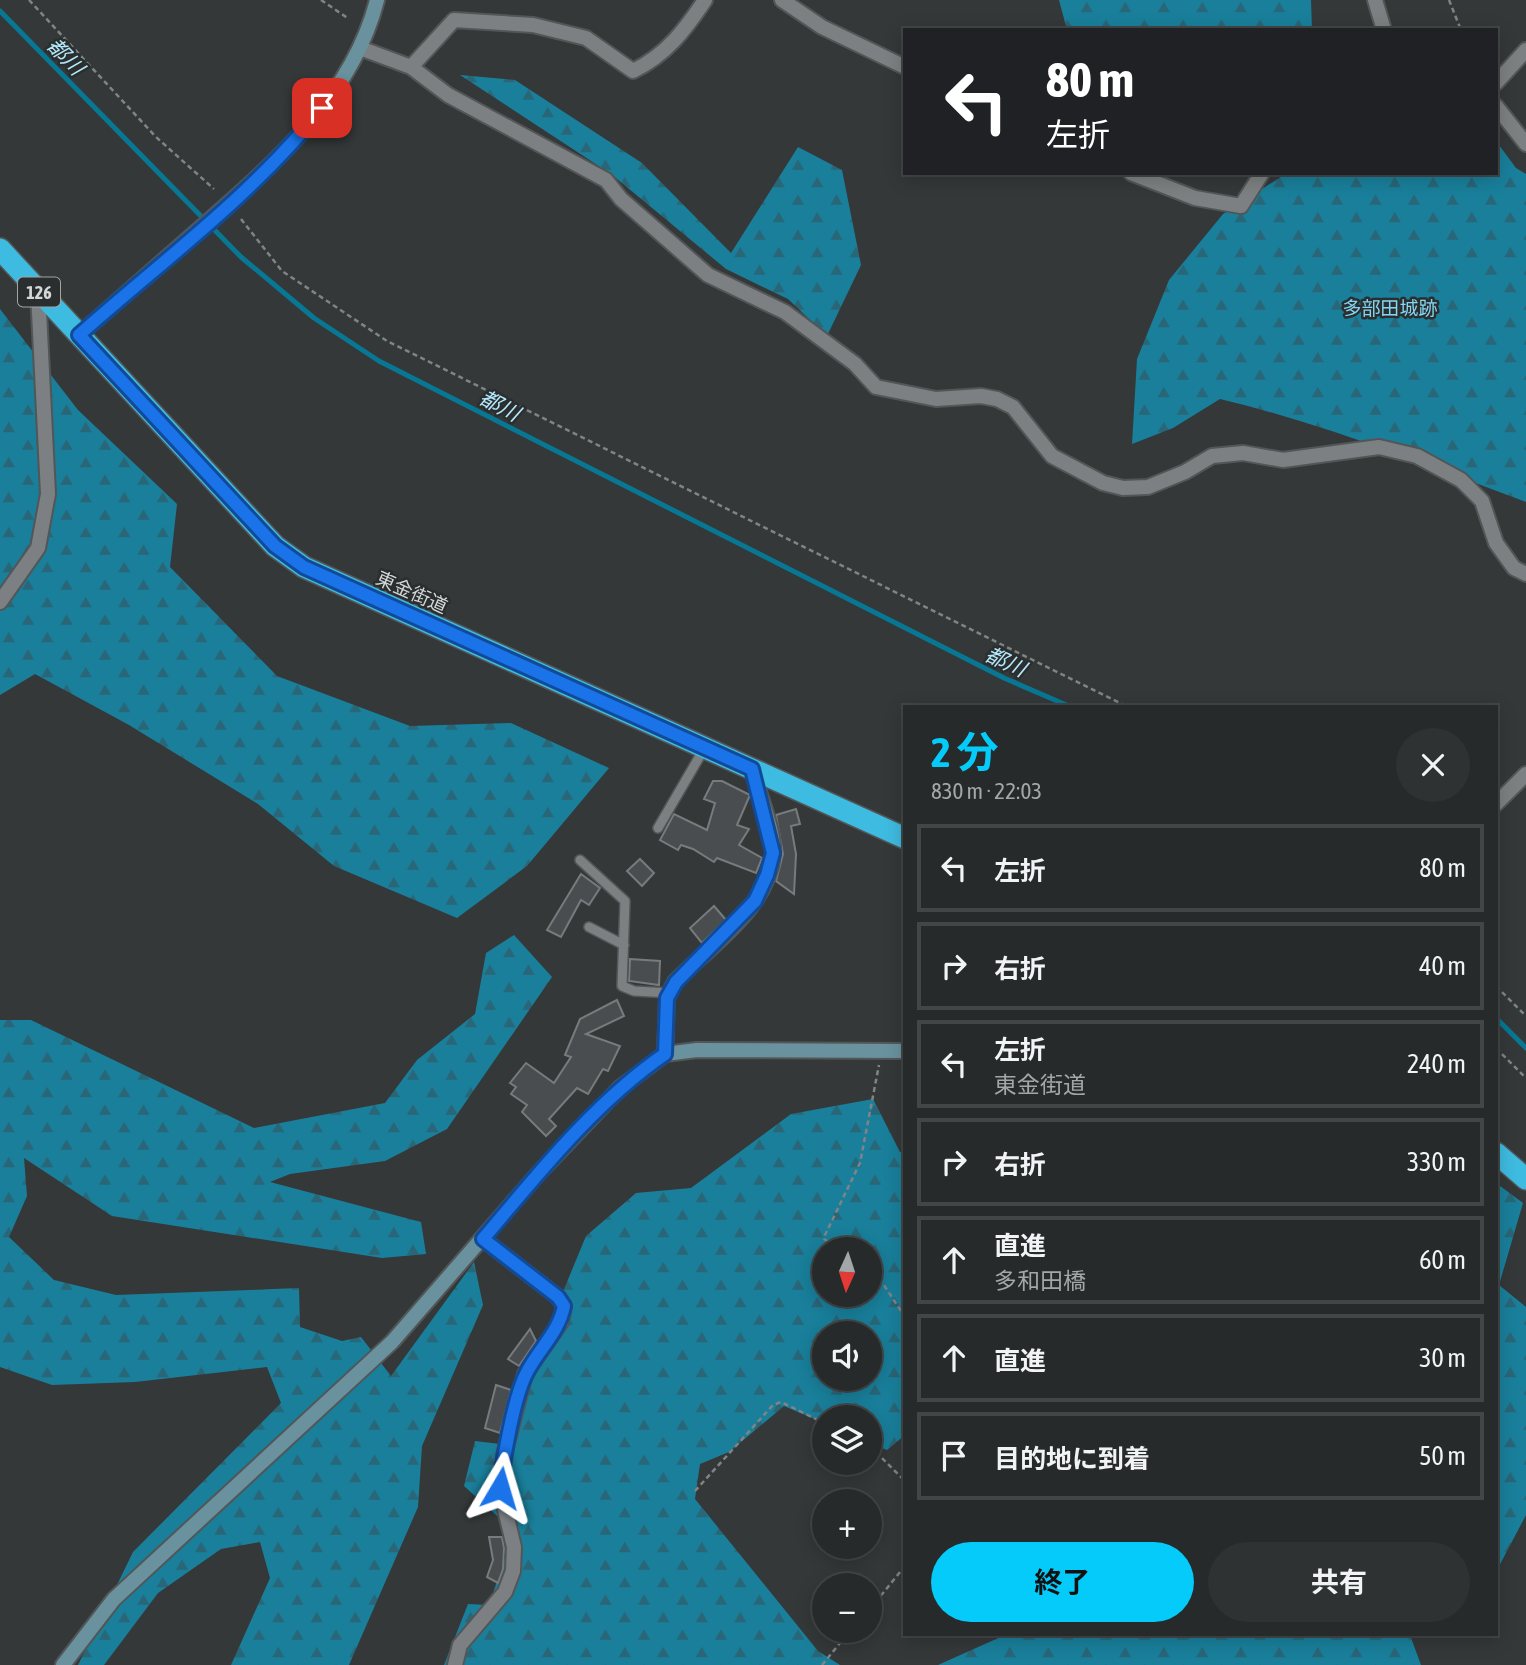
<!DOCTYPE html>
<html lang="ja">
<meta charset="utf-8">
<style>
:root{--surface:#272a2b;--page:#2f3233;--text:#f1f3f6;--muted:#a4a7a9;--line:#434647;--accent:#04cbf9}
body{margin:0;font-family:"Asap Condensed","Noto Sans JP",sans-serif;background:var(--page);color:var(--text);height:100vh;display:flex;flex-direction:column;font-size:26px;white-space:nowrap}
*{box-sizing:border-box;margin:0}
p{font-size:23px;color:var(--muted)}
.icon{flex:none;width:38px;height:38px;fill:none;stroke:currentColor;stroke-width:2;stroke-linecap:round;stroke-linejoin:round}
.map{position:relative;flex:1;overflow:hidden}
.sheet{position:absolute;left:903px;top:705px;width:595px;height:931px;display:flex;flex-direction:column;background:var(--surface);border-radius:0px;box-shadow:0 4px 18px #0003,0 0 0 2px var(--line)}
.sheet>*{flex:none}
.top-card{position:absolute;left:903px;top:28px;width:595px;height:147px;border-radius:0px;box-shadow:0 4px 18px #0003,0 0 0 2px var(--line);background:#202124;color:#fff;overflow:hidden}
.needle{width:46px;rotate:183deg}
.fabs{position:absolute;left:812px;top:1237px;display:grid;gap:14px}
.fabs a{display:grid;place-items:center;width:70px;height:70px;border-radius:50%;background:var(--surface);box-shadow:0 4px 18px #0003,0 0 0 2px var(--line);font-size:35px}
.pin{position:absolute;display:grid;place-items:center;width:60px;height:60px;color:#fff;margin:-30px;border-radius:14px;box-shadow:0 4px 10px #0006}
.me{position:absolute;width:77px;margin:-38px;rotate:7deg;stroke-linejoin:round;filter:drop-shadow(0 0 5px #0008)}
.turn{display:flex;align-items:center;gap:24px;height:147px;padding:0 28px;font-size:32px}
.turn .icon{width:91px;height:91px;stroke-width:2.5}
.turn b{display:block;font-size:49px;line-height:60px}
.round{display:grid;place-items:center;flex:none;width:74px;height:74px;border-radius:37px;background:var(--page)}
.overview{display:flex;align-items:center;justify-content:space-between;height:119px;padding:0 28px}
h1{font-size:42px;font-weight:700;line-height:52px;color:var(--accent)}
.primary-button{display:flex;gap:14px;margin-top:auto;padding:14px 28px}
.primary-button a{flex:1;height:80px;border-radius:42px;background:var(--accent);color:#111;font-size:28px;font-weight:700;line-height:80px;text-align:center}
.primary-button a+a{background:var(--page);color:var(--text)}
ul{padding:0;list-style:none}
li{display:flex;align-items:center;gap:21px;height:88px;margin:0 14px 10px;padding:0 14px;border:4px solid var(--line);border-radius:0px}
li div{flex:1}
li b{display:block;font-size:26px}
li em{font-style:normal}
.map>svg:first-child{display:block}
.forest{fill:url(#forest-firs);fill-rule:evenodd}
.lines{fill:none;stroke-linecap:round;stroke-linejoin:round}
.stream{stroke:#087793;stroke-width:5}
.building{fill:#494d4f;stroke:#777b7d;stroke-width:2}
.lane-casing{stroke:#525657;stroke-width:12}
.street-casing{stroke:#525657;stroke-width:18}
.secondary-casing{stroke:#525657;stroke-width:18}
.highway-casing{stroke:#525657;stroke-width:24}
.path{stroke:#808485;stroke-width:2.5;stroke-dasharray:5 3.5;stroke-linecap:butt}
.lane{stroke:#7c8082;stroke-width:9}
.street{stroke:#7c8082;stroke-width:14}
.secondary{stroke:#69929e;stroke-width:14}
.highway{stroke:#3ebbe0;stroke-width:21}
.route-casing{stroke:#114b97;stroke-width:18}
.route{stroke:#1a73e8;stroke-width:12}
.labels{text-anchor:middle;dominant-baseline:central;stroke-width:5;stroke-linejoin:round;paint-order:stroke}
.shield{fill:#2a2e2f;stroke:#a1a4a5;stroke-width:2}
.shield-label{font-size:18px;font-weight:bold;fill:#d4d6d7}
.park-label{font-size:19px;fill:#84d7f3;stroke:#2a2e2f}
.street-label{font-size:19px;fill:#d4d6d7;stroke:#2a2e2f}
.water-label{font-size:21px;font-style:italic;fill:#b4e9fc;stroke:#2a2e2f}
</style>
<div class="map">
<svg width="1526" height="1665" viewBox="0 0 1526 1665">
<defs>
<pattern id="forest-firs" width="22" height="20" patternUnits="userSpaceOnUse" patternTransform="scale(1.75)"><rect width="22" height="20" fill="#197f9b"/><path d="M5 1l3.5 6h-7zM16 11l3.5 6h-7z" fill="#296677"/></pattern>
</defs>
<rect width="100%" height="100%" fill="#343839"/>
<path class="forest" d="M1059,0H1311L1312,30H1067Z
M460,75L515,80L642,163L731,253L798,147L842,170L861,265L827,336L788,299L726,269L611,174Z
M1496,141L1516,168L1526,174V502C1425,464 1325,424 1220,399L1173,428L1132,444L1137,359L1169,280L1223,214L1287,173H1496Z
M0,309L78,410L177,504L170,567L277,676L410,726L511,723L609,768L527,866L457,918L334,866L258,804L129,725L35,674L0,695Z
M514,935L552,977L447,1129L385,1161L290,1174L270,1182L421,1222L426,1254L382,1258L112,1216L24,1158L27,1196L9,1237L54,1280L116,1295L299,1288L300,1327L342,1341L361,1337L391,1376L474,1262L483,1305L422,1446L418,1507L349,1665H231L270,1578L260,1542L221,1549L158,1593L104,1665H78L133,1552L281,1403L267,1367L135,1382L52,1385L0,1367V1020H31L254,1128L385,1103L417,1060L475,1014L486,953Z
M873,1099L900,1152H905V1435L887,1450L870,1443V1418H824V1423L784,1406L729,1452L700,1464L695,1499L818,1651L840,1665H444L468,1604L489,1605L514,1531L464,1486L475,1441L500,1444L586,1236L636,1193L691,1188L791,1114ZM824,1250H870V1295H824ZM824,1334H870V1379H824Z
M1496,1183L1523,1203L1499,1285L1526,1307V1515L1496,1572Z
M1005,1635H1410L1421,1665H938Z"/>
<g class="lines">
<path class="stream" d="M0,11L241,257L314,318L379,361L1004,678L1071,707
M1496,1018L1526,1048"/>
</g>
<path class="building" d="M713,781H722L750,795L737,825L749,829L739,845L762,858L756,873L717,858L714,862L693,849L681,845L678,850L660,840L674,814L707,830L715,803L704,799Z
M796,809L800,824L791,826L796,854L794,894L776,881L783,854L776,815Z
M640,859L654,873L642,886L627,871Z
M581,874L600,888L589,905L581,900L561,937L547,930Z
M714,906L726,920L702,943L690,928Z
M630,959L660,961L659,985L629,981Z
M617,1000L624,1016L586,1034L620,1046L608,1071L603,1069L588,1094L577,1088L549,1119L556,1126L546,1136L522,1112L527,1105L511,1094L516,1087L510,1083L526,1063L554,1083L571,1057L565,1055L580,1019Z
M530,1329L536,1341L519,1366L508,1359Z
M496,1385L511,1390L500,1433L485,1428Z
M489,1537H502L504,1548L503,1569L498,1583L487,1577L493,1560Z"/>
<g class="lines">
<g class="lane-casing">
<path id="lane" d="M658,828L704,749
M580,860L625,901L622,986L634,991L670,993
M589,927L624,945"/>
</g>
<g class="street-casing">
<path id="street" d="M782,0L822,27L905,67
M1375,0L1384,30
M360,48L411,67L448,95L606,180L621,199L708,275L785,312L855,364L876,387L936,399L981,396L997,399L1013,407L1052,456L1103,483L1123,488L1148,487L1185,472L1212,456L1243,453L1283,460L1379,447L1417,456L1461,480L1482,501L1496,543L1514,568L1526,574
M411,67L454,20L533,25L586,38L633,71C666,55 685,30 705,0
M1496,83L1526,50
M1496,106L1526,144
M1131,173L1195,198L1241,206L1262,173
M0,602L38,548L48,494L38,291
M1496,804L1526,774
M665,1054L667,998L675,982C710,945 768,909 773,854C775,831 758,793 752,769
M455,1665L460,1645L505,1592L513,1571L514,1547L500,1488L504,1455L525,1374L561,1322L564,1306L558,1297L483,1239"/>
</g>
<g class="secondary-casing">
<path id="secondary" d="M79,335C118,301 157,266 196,232C269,168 352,99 377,0
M63,1665L114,1599L392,1342L537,1175L620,1088L665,1054L697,1050L905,1051"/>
</g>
<g class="highway-casing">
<path id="highway" d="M0,249L275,546L304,567L905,838
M1496,1153L1526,1179"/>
</g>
<path class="path" d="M29,0L156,137L214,189
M321,0L349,19
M1449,0L1461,30
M241,219L282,271L387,341L1128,707
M1496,986L1526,1016
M1496,1048L1526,1078
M843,1250L824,1239L825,1235L860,1163L879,1065
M870,1264L905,1317
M870,1446L905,1481
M695,1491L773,1405L781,1402L824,1423
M870,1609L905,1566
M822,1665L850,1631"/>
<use href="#lane" class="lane"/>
<use href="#street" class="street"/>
<use href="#secondary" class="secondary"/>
<use href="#highway" class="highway"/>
</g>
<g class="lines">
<g class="route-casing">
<path id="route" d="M322,108C254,194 161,262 79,335L275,546L304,567L752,769L773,853L767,875L755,901L676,982L667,998L665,1054C594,1103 538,1174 483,1239L558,1297L564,1306C559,1332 539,1349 527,1372C514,1396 503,1460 500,1488"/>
</g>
<use href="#route" class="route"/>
</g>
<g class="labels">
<rect class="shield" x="18" y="277.5" width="42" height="29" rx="5"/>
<g class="shield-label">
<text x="39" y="292">126</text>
</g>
<g class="park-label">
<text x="1390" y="308">多部田城跡</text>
</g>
<g class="street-label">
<text transform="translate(412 592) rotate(24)">東金街道</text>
</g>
<g class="water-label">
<text transform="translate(66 56) rotate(46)">都川</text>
<text transform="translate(500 405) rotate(27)">都川</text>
<text transform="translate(1006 661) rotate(25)">都川</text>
</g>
</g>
</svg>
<div class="fabs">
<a><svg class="needle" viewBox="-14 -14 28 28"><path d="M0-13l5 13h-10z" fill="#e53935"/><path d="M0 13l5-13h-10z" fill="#a4a7a9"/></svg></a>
<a><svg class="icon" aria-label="sound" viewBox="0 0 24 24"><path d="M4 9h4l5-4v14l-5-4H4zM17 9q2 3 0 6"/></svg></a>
<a><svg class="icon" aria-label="layers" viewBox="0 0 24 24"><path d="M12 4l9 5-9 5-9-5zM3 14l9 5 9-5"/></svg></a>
<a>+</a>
<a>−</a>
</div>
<div class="pin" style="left:322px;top:108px;background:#d93025"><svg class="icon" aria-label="arrive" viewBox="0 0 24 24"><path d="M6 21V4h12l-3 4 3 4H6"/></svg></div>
<svg class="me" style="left:500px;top:1488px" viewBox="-20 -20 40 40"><path d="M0-17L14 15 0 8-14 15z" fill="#1a73e8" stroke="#fff" stroke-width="4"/></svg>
<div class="top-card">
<div class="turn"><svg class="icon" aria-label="left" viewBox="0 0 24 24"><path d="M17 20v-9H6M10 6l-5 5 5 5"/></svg><div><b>80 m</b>左折</div></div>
</div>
<section class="sheet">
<div class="overview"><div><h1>2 分</h1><p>830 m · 22:03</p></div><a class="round"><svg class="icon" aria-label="close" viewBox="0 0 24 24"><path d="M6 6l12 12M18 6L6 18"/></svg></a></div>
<ul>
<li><svg class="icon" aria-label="left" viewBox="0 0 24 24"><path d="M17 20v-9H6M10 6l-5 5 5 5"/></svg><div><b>左折</b></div><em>80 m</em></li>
<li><svg class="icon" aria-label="right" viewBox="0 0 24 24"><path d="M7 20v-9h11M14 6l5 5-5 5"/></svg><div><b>右折</b></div><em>40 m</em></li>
<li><svg class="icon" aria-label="left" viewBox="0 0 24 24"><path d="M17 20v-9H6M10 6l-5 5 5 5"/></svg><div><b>左折</b><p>東金街道</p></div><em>240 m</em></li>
<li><svg class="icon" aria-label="right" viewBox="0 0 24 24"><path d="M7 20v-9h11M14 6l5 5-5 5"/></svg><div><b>右折</b></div><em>330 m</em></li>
<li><svg class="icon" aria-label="ahead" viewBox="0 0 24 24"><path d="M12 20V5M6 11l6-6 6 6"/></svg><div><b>直進</b><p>多和田橋</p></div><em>60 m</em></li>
<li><svg class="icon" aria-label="ahead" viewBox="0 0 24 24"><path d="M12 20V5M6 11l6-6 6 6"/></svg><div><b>直進</b></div><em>30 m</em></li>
<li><svg class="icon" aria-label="arrive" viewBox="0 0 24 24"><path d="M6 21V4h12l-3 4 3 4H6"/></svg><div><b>目的地に到着</b></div><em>50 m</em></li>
</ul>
<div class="primary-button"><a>終了</a><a>共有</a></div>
</section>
</div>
